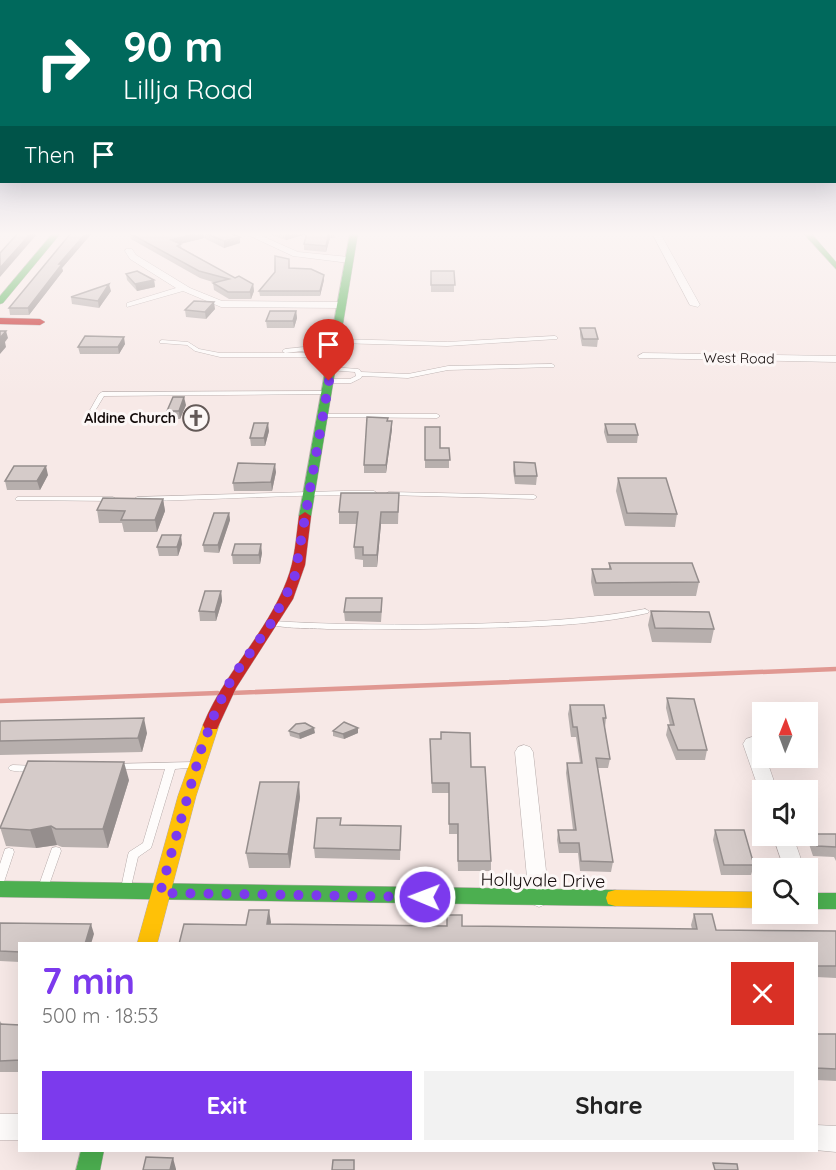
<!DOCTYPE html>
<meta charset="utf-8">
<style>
:root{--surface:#fff;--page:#f2f2f2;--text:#222;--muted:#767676;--accent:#7c3aed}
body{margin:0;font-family:Quicksand,sans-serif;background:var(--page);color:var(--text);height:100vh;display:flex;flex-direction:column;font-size:22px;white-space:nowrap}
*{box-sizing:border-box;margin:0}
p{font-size:20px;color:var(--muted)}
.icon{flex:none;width:33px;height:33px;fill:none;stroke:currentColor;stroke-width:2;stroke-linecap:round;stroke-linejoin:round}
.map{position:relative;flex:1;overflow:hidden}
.side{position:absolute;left:18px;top:942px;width:800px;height:210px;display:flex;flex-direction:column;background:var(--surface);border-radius:0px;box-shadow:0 6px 24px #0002}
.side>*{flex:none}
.banner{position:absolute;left:0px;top:0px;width:837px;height:183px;box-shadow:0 6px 24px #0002;background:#00695c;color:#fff;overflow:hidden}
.needle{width:39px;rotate:1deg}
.controls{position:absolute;left:752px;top:702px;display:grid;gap:12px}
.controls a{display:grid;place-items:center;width:66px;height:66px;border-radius:0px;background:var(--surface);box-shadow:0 6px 24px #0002;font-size:30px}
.pin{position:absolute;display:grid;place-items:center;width:51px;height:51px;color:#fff;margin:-62px -26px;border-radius:50% 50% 50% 0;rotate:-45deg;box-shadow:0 0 6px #0007}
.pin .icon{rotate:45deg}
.me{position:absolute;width:66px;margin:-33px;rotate:271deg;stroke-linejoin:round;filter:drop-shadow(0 0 4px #0008)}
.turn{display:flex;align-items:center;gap:21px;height:126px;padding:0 24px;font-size:27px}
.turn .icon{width:78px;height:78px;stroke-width:2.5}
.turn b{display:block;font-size:42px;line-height:51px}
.then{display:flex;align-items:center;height:57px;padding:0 24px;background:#0003;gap:12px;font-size:22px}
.round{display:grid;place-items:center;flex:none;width:63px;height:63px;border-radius:0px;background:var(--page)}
.summary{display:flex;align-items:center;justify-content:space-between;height:102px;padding:0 24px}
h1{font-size:36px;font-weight:700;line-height:45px;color:var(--accent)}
.cta{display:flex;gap:12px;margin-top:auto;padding:12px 24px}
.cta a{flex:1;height:69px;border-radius:0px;background:var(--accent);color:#fff;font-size:24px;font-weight:700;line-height:69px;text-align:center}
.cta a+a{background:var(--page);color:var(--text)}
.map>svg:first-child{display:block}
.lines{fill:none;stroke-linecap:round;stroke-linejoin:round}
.stream{stroke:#e09892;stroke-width:4.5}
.lane-casing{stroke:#b7acab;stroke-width:1}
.street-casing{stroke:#b7acab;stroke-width:1}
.fast-casing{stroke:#b7acab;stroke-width:1}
.slow-casing{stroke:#b7acab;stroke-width:1}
.jam-casing{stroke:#b7acab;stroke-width:1}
.lane{fill:#fefcfb;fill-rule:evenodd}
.street{fill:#fefcfb;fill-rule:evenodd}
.fast{fill:#4caf50;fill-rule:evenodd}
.slow{fill:#ffc107;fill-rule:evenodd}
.jam{fill:#c62828;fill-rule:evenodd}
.wall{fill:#b7afad}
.shaded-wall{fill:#958e8d}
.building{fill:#d5cbc9;stroke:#958e8d;stroke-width:1.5}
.route{stroke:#7c3aed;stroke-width:10;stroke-dasharray:0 18}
.labels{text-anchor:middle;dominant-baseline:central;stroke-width:6;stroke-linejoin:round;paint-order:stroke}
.far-street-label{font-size:14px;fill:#130b0a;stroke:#fcf7f6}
.far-poi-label{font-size:14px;font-weight:bold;fill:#130b0a;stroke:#fcf7f6;text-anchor:end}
.near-street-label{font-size:18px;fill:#130b0a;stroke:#fcf7f6}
</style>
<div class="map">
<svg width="836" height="1170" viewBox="0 0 836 1170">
<rect width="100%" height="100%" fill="#f7e9e7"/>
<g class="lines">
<path class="stream" d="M232,693L836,669
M0,701L218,693"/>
<g class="lane-casing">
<path id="lane" d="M555,336L557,337V339L447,346L336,343L333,341L336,339L447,342Z
M162,340L188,342L199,349L220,353H333L336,355L333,357H220L195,351L187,345L160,343V341Z
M335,344L338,346L337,347L285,353L282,351L285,349Z
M552,364L555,366L554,367L448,370L408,378L362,376L361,378L351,383H329L326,381L329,379H350L356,376L355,372L329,370L328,369L331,367L358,369L360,370L361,372L408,374L448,366Z
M327,391L329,392V394L104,396L95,411L93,412L90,410L99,394L102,392Z
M323,414H437L440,416L437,418L321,417L320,416Z
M344,491H374L377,493L374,495C295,494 216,500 137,501L134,499L137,497Z
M389,492L534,495L537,497L534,499L387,495L386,494Z
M18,497H113L116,499L113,501L16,500L15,499L16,498Z
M645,609L649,611L648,613C591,626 532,627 474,628C425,629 376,630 327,629C314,628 277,629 268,623L272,621C337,625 403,625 468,624C528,622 586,620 645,609Z
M195,762L198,763L200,765L198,767L175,769L152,845L151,848L138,857L130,891L126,892L122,891L121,888L128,855L129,852L143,843L165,769H117L114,768L112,766L114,764Z
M13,765L36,766L38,768L36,770C29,772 17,772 10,770L8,768L10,766Z
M56,847L60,848L61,851L49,885L48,888L44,889L40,888L39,885L51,851L52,848Z
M9,848L13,849L14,852L4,882L0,883V864L5,849Z"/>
</g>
<g class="street-casing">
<path id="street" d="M244,233H255L298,252L349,257L353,260L349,263L293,256Z
M652,233H660L700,305L698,307L690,305Z
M126,249H132L136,255L190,288L222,301L342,302L347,305L342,308L221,307L183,291L127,307V303L176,288L130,259L125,251Z
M643,353L836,356V362L639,358L638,356Z
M752,737L758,739L762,747V758H766L777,790H762V795L759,790L743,744L746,739Z
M524,745L530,747L533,752L549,898L546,904L539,907L532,904L529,898L515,752L518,747Z
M773,836H793L804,868H784Z
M0,1114H20V1140H0Z
M816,1125L836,1126V1152L815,1150Z"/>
</g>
<g class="fast-casing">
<path id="fast" d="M53,233H61L3,303L0,304V296Z
M350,233H358L311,516L305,520L299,516Z
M803,233H811L836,262V269Z
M0,881L615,890L622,892L624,898L622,904L615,906L0,897Z
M807,893H836V909H807Z
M81,1150H104L100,1170H76Z"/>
</g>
<g class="slow-casing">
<path id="slow" d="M211,719L217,721L219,725L196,796L157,944H137L178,796L203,725L205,721Z
M615,890L762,892V908L615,906L608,904L606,898L608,892Z"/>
</g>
<g class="jam-casing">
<path id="jam" d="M0,318L40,319L45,322L40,325L0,324Z
M305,512L311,516L305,565L293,599L236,688L217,729H205L203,725C224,673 267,633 287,580C295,560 296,537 299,516Z"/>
</g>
<use href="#lane" class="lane"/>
<use href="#street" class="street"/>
<use href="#fast" class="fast"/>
<use href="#slow" class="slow"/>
<use href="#jam" class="jam"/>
</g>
<path class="wall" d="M71,233H92L62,268L63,271L29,315H10L9,308Z
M129,233H230L240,237V243L224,248L204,238L180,244L182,248L235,278L253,284L254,291L251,299H229L214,290L213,283H216L200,278L131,239Z
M266,233H336L335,238H330L326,252L304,250V244L307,234L286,240Z
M289,268L324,275V280L320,296H260L259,291Z
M431,271H454V292H431Z
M126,274L154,280L155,287L137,291L127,280Z
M111,291L99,308L72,304L71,297Z
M215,309L206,319L186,317L185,310Z
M296,311L297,318L294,328H267L266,321Z
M580,328L598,339L597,347L582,346L580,335Z
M125,344L119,354H80L78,347Z
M186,405L180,419H168L167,411Z
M388,421L392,429L386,473H364V465Z
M605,424L638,435L637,443H607L604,432Z
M425,427L440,448H449V468H425Z
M269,431L265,446H251L250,438Z
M514,462L537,476L536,485L515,484L513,471Z
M276,472L272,491H234L233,483Z
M48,475L40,490H7L5,481Z
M618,478L677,514L675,527L625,526L616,491Z
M399,493L398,524H381L377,567H363V560L355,559L354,547L357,524H339V512Z
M163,499L165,511L157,532H124L122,523H99L97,510Z
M229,513L230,520L219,553L204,552L203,545Z
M182,544L178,556H159L157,547Z
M262,553L260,564H233L232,555Z
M609,563L699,582L696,596H594L591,582L592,569H609Z
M221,591L222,601L216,621H200L199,611Z
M382,608L381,622L345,621L344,612Z
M651,611L714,629L711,643L652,642L648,625Z
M667,698L707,750L705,760H676L666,735L668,725H670L666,708Z
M570,705L606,718L605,728L610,759L608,768H598L613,862L611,872L580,871L578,853H559L557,840L558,830H573L566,773L567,763H580L576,737H571L568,714Z
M0,721L147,733L142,752L0,755Z
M289,731L315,733L300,739L290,736Z
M333,731L358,733L344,739L333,736Z
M430,739L471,767L491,861V871H458L457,834H449V793H432Z
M129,780L108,848L62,847L57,845L36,848L6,846L0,827Z
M300,797L290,868H249L246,853Z
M341,818V825L401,826L400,860L315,858L314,848Z
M715,830L754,865L751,875H721L713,840Z
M812,834H836V861L834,857L813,856L809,844Z
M694,914L716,930L836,931V978L816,977V944L246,925L271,922L270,924L692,929L691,925Z
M0,923L94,934L20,944V962L0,961Z
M0,1021L2,1024L20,1025V1072H0Z
M816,1034H836V1081L816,1080Z"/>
<path class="shaded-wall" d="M31,233H38L0,277V268Z
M86,233H92L62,268L63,271L29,315L28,308L59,264Z
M199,233H203L204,238L172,246L171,240Z
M289,233H309L286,240L285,234Z
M329,233L330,238L326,252V246Z
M240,237V243L224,248V241Z
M324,275V280L320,296V291Z
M154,280L155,287L137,291L135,284Z
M109,284L111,291L99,308L98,301Z
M253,284L254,291L251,299L250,292Z
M214,302L215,309L206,319L205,312Z
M296,311L297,318L294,328L293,321Z
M6,331L8,338L5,342L6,347L0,354V338Z
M124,337L125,344L119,354L118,347Z
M184,397L186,405L180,419L179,411Z
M392,421V429L386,473V465Z
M268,423L269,431L265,446L264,438Z
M275,464L276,472L272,491L271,482Z
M46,466L48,475L40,490L37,481Z
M163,499L165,511L157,532L155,520Z
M381,512V524L377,567V555Z
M229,513L230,520L219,553L218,545Z
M181,535L182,544L178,556L177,547Z
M261,544L262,553L260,564L259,555Z
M221,591L222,601L216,621L215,612Z
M144,718L147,733L142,752L138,738Z
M314,728L315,733L300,739L299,734Z
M358,728V733L344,739L343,734Z
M124,762L129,780L108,848L103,829Z
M299,782L300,797L290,868L288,854Z
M51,826L57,845L36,848L30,830Z
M269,910L271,922L269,935L267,924Z
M91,924L94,934L91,944H85Z
M173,1158L176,1169V1170H170Z"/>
<path class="building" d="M18,233H31L0,268V253Z
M71,233H86L59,264H62L28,308H9Z
M129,233H199L171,240L181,244L177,246L235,278L239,276L253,284L250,292H228L213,283L229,279L199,271Z
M205,233H230L240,237L224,241Z
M307,233H329L326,246L304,244Z
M275,256L289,259V268L311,269L324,275L320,291H259L275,272Z
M137,271L154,280L135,284L126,274Z
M431,271H454L455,285H431Z
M109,284L98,301L71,297Z
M194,301L214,302L205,312L185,310Z
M270,311H296L293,321H266Z
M580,328H595L598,339H583Z
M0,331H6L0,338Z
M85,336L124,337L118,347H78Z
M173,397H184L179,411H167Z
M367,417L388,418L387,421H392L386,465H364Z
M254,423H268L264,438H250Z
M605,424H635L638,435H608Z
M425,427H440V448H449L450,460H425Z
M514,462L535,463L537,476H515Z
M238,463L275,464L271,482L233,483Z
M14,466H46L37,481H5Z
M618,478H666L677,514L627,513Z
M341,493H399L398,512H381L377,555H363V547H354L358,512H339Z
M103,498L163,499L155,520H121L125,511L97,510Z
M214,513H229L218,545H203Z
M162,535H181L177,547H157Z
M235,544H261L259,555H232Z
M609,563H692L699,582L596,583L592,569H611Z
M205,591H221L215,612L199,611Z
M346,598H382L381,612H344Z
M651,611L709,612L714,629L655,628Z
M667,698L694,699L707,750H678L668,725H674Z
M570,705H604L606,718H603L610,759L596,758L613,862L581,861L579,843H560L558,830H576L567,763H582L577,727H573Z
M144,718L138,738L0,741V721Z
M344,722L358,728L343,734L333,731Z
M305,723L314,728L299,734L289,731L296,724Z
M441,732L470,733L471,767H485L491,861H458V824H449V783H432L430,739H441Z
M28,761L124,762L103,829H56L51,826L30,830L0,828Z
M260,782H299L288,854L246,853Z
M317,818H341L340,825L401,826L400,850L314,848Z
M715,830H744L754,865H724Z
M812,834H836V847L817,846Z
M249,910H269L267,924L447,926V915H462V926L697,929L694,914H712L716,930L836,931V966H816V944H179L184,924L246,925Z
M0,923L91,924L85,944H20V952L0,951Z
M0,1024L20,1025V1060L0,1061Z
M816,1034H836V1069L816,1068Z
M146,1157L173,1158L170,1170H143Z
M333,1160H354V1170H332Z
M713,1163L737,1164L738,1170H715Z"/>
<linearGradient id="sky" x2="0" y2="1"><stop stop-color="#a5a9c6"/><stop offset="0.59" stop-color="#fbf5f4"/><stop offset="1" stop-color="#fbf5f4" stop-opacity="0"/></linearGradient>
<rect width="836" height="397" fill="url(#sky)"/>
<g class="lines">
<path class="route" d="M329,381L294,580L270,625L232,678L216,710L201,750L160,893L425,897"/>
</g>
<defs>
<g id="church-ring" transform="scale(1.35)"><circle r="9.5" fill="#fcf7f6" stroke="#635957" stroke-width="1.5"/><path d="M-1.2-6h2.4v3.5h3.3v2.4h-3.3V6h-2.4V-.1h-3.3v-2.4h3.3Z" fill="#635957"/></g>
</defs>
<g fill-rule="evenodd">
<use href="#church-ring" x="196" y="418"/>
</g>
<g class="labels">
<g class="far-street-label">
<text transform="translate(739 358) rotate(1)">West Road</text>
</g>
<g class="far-poi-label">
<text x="176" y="418">Aldine Church</text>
</g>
<g class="near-street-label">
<text transform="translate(543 880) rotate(1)">Hollyvale Drive</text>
</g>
</g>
</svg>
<div class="controls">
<a><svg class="needle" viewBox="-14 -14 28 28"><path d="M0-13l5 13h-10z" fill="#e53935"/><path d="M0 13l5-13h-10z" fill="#767676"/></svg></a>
<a><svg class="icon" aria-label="sound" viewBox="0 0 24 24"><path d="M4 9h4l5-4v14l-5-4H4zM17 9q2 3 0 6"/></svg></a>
<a><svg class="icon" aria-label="search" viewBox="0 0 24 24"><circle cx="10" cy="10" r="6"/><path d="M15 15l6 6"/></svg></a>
</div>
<div class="pin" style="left:329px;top:381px;background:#d93025"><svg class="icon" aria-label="arrive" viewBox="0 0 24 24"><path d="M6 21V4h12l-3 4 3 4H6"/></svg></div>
<svg class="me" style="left:425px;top:897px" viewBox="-20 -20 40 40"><circle r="17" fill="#7c3aed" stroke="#fff" stroke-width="3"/><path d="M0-11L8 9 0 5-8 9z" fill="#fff"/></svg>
<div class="banner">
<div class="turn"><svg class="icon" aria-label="right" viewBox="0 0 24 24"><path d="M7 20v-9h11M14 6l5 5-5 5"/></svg><div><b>90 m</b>Lillja Road</div></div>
<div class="then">Then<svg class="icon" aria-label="arrive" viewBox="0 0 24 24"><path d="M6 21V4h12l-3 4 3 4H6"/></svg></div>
</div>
<section class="side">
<div class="summary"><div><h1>7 min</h1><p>500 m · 18:53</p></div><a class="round" style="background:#d93025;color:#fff"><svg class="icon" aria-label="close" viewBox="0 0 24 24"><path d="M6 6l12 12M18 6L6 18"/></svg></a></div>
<div class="cta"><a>Exit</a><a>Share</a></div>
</section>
</div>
